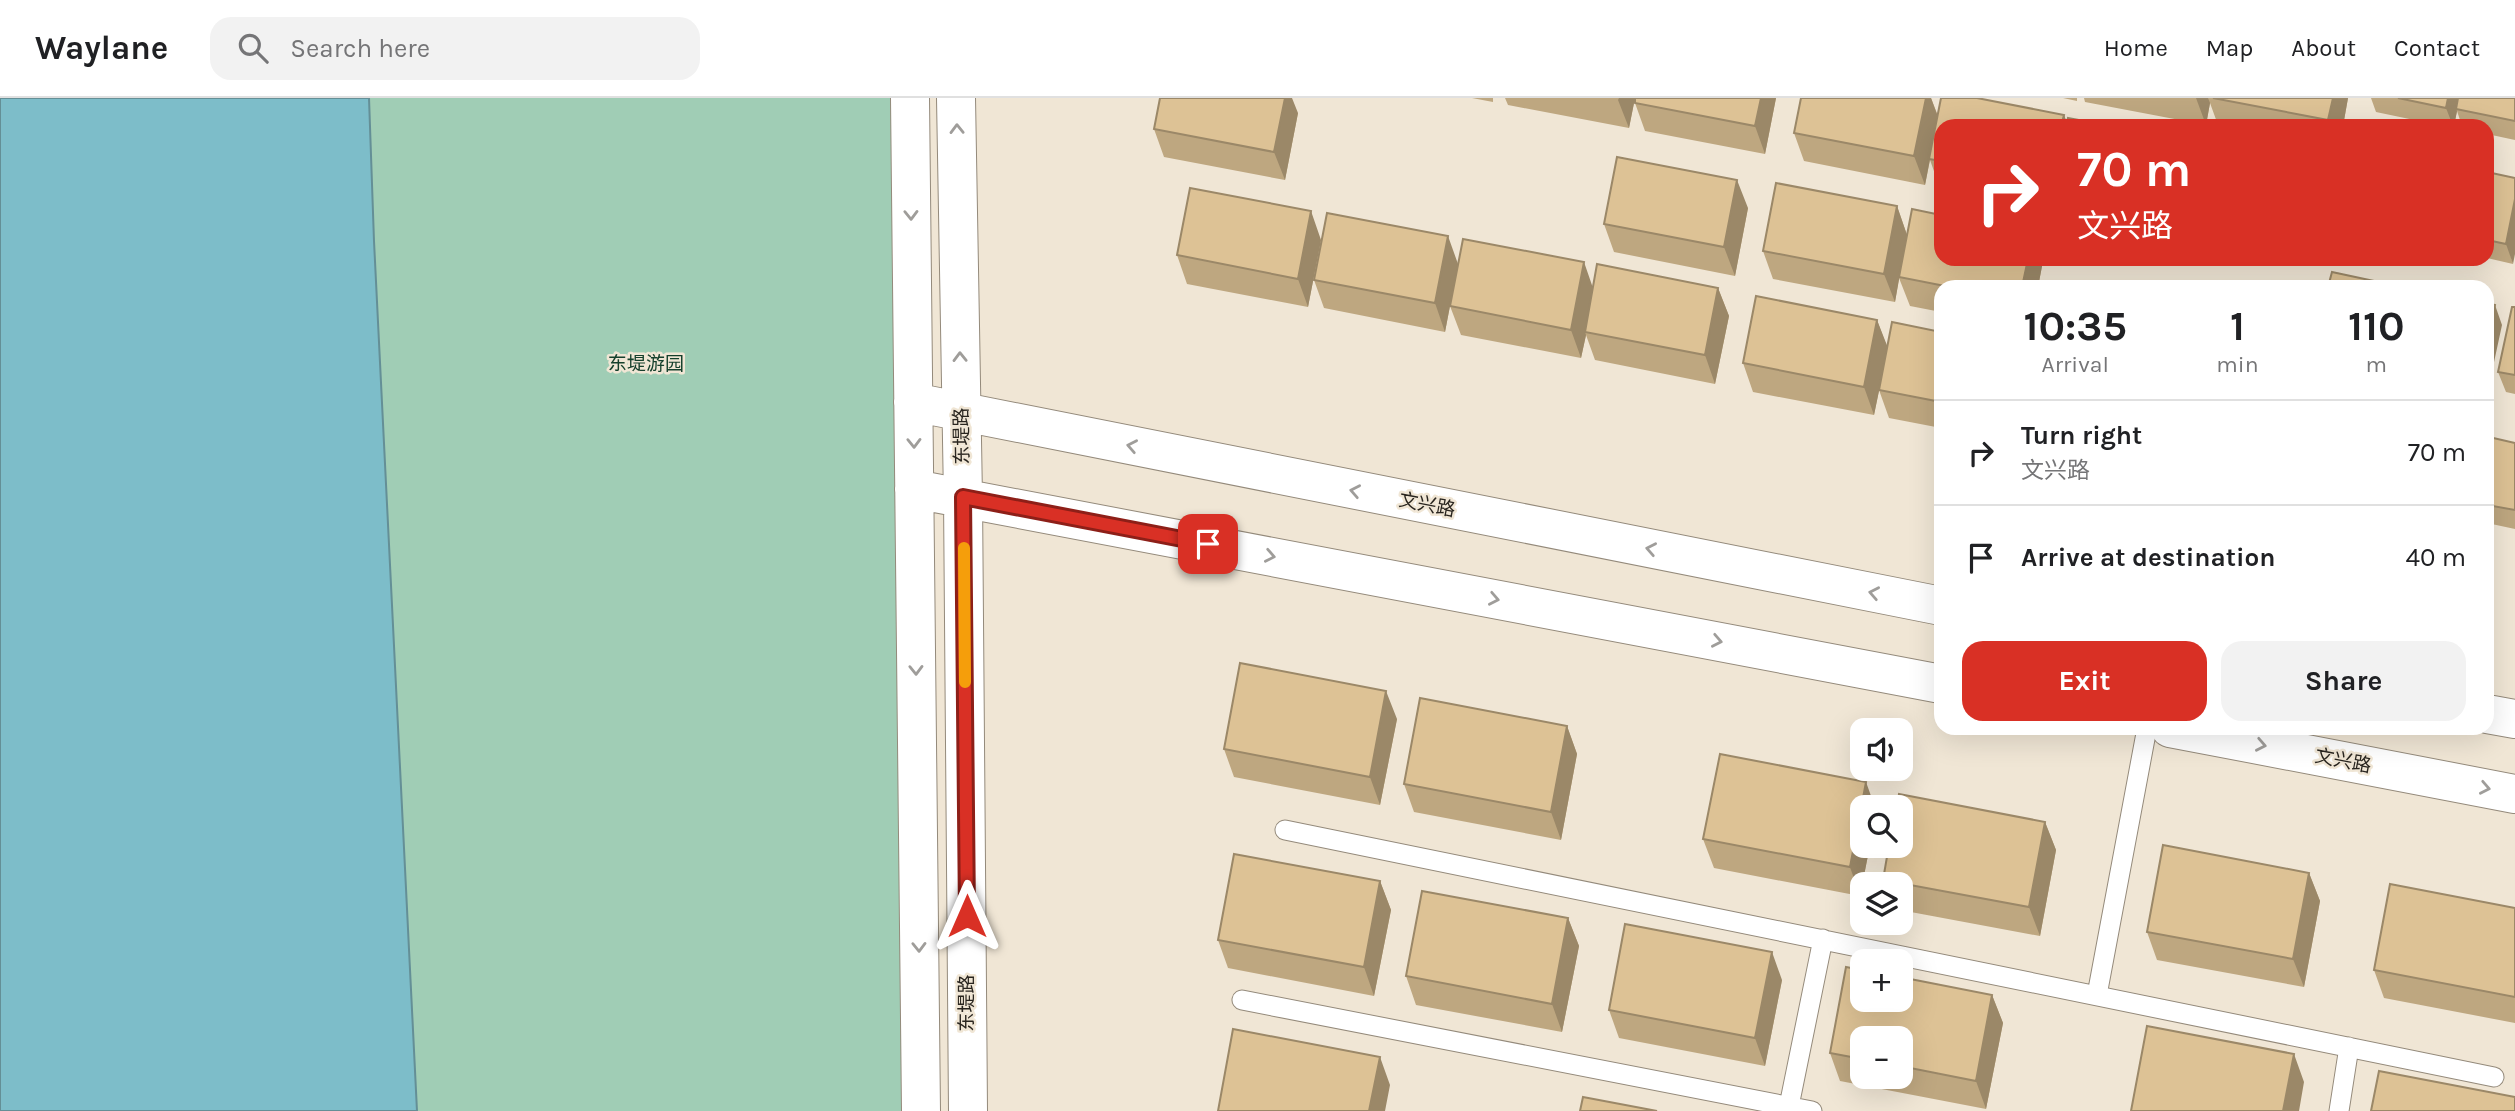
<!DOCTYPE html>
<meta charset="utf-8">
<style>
:root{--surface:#fff;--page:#f2f2f2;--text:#202124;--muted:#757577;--line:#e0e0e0;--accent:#d93025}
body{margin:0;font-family:Karla,"Noto Sans SC",sans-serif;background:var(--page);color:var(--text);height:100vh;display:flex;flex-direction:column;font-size:26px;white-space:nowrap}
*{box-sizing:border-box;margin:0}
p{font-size:23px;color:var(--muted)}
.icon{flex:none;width:38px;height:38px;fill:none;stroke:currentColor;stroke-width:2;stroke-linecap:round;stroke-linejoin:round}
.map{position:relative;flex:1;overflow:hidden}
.drawer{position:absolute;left:1934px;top:182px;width:560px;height:455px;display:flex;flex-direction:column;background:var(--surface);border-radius:21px;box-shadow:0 7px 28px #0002}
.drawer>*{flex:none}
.banner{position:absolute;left:1934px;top:21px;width:560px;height:147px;border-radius:21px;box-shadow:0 7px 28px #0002;background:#d93025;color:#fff;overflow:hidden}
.buttons{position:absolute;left:1850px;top:620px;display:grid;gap:14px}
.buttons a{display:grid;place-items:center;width:63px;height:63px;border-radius:14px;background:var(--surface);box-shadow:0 7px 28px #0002;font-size:35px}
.pin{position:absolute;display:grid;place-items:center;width:60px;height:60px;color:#fff;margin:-30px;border-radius:14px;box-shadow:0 4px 10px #0006}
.me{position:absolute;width:77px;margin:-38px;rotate:0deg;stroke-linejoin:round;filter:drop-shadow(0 0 5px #0008)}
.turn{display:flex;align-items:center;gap:24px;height:147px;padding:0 28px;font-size:32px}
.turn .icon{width:91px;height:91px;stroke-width:2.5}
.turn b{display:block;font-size:49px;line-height:60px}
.eta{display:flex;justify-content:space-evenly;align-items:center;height:119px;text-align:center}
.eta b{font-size:42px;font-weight:700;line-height:49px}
.button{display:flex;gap:14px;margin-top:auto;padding:14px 28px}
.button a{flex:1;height:80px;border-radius:21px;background:var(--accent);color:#fff;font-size:28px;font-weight:700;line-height:80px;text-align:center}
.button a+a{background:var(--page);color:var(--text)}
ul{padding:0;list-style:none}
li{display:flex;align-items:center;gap:21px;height:105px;padding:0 28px;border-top:2px solid var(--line)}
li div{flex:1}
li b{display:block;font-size:26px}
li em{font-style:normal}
header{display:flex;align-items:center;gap:42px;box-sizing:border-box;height:98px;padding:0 35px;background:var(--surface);border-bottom:2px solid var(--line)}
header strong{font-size:33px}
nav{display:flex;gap:38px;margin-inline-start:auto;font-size:24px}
.search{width:490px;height:63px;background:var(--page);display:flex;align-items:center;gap:18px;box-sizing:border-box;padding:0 24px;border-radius:21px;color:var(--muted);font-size:26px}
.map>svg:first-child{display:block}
.green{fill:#a0cdb5}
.water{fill:#7dbdc9;stroke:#648f96;stroke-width:2}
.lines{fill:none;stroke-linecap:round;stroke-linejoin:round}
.service-casing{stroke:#948a7b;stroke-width:21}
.secondary-casing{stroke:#948a7b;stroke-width:40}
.service{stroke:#fff;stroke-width:19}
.secondary{stroke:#fff;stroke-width:38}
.wall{fill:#bea780;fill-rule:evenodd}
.shaded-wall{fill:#9b8868}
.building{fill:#ddc295;stroke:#9b8868;stroke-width:2}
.oneway{stroke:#9f9d9a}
.route-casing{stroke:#8d1f18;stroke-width:18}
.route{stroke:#d93025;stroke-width:12}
.slow{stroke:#f59e0b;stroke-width:12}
.labels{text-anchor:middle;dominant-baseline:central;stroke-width:5;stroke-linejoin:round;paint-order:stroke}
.park-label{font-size:19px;fill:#15402c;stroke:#f0e6d5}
.street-label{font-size:19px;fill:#29251f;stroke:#f0e6d5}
</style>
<header>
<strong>Waylane</strong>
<div class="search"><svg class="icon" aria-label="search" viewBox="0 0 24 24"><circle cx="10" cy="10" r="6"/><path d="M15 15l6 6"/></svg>Search here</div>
<nav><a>Home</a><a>Map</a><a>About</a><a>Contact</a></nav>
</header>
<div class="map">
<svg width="2515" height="1013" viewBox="0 0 2515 1013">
<rect width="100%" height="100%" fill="#f0e6d5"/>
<path class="green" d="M369,0H910L921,1013H417L374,143Z"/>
<path class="water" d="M0,0H369L374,143L417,1013H0Z"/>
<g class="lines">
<g class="service-casing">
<path id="service" d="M1285,732L2494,979
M2097,897L2147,630
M1242,902L1812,1013
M1788,1013L1823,841
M2339,1013L2349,949"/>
</g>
<g class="secondary-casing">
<path id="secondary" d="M910,0L921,1013
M956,0L963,399L968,1013
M913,304L1941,508
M914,391L1941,586
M2487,616L2515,621
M2170,630L2515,696"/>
</g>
<use href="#service" class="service"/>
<use href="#secondary" class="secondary"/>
</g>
<path class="wall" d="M1472,0H1493V4Z
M1505,0H1635L1629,30L1508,7Z
M1635,0H1776L1765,56L1645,33L1635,5Z
M1931,0L1938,18L2064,17L2067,25L2111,28H1941V90H1940L1930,62L1925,87L1804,63L1794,35Z
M2063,0H2077V3Z
M2084,0H2348L2343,28H2221L2218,27L2210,5L2206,27L2085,4Z
M2371,0H2515V42L2487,36V28H2462L2457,13L2454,28H2443L2376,14Z
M1298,15L1285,82L1164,59L1154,31Z
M2487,74L2513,166L2487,160Z
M1897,108L1907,137L2043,163L2038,189H1941V214L1910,208L1899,180L1895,204L1773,181L1763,153Z
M1748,110L1735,178L1614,154L1604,126Z
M1321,142L1308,209L1187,186L1177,157Z
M1458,166L1445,234L1324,210L1314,182Z
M1593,189L1718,190L1729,218L1715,286L1595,262L1586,237L1581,260L1461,237L1450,208Z
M2515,209V296L2506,294L2498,274Z
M1877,222L1887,249L1941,234V330L1889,320L1879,292L1874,317L1753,294L1743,265Z
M2515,345V431L2487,425V348Z
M1397,621L1380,707L1234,679L1224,651Z
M1567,628L1577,656L1561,742L1414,714L1404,686Z
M2045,724L2056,752L2040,838L1900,812V786H1884L1883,782Z
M1703,741L1870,747L1860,798L1714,770Z
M2309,775L2320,803L2304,889L2157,862L2147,834Z
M1380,783L1391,812L1374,898L1228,870L1218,842Z
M2515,810V925L2384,900L2374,872Z
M1568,820L1579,848L1562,934L1416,907L1406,878Z
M1846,869L1862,872V901H1900V879L1992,897L2003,925L1986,1011L1840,983L1830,955ZM1862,940H1900V978H1862Z
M1782,882L1765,968L1619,940L1609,912Z"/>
<path class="shaded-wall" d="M1285,0H1292L1298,15L1285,82L1274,54Z
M1619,0H1635L1629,30L1618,2Z
M1761,0H1776L1765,56L1755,28Z
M1926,0H1931L1938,19L1925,87L1914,58Z
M2196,0H2208L2210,5L2206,27Z
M2333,0H2348L2343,28H2330L2328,22Z
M2448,0H2459L2456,11L2457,13L2454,28H2453L2446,10Z
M2064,17L2068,28H2061Z
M1737,82L1748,110L1735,178L1724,149Z
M2515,101V156L2513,166L2506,146Z
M1897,108L1907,137L1895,204L1884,176Z
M1311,113L1321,142L1308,209L1298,181Z
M1448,138L1458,166L1445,234L1435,205Z
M2028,161H2042L2043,163L2038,189H2022Z
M1584,164L1594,193L1585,234L1586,237L1581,260L1571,232Z
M1718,190L1729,218L1715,286L1705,257Z
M2495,207L2502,227L2488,292L2487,288V245Z
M1877,222L1888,250L1874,317L1864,289Z
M1386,593L1397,621L1380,707L1370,679Z
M1567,628L1577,656L1561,742L1551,714Z
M1866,684L1875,709H1862V747H1870L1860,798L1850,769Z
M2045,724L2056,752L2040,838L2029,809Z
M2309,775L2320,803L2304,889L2293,861Z
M1380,783L1391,812L1374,898L1364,869Z
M1568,820L1579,848L1562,934L1552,906Z
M1772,854L1782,882L1765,968L1755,940Z
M1992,897L2003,925L1986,1011L1976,983Z
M2294,956L2304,984L2299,1013H2283Z
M1380,959L1390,987L1385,1013H1369Z"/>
<path class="building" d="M1160,0H1285L1274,54L1154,31Z
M1635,0H1761L1755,28L1635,5Z
M1801,0H1926L1914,58L1794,35Z
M1941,0H1977L2064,17L2061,28H1941V63L1929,61Z
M2213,0H2333L2328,22Z
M2398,0H2448L2446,10Z
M2458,0H2515V23L2456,11Z
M2068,20L2111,28H2066Z
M1617,59L1737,82L1724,149L1604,126Z
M2487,74L2515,80V101L2506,146L2487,142Z
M1776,85L1897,108L1884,176L1763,153Z
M1190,90L1311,113L1298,181L1177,157Z
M1912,111L1941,117V161H2028L2022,189H1950L1899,179Z
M1327,115L1448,138L1435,205L1314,182Z
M1463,141L1584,164L1571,232L1450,208Z
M1597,166L1718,190L1705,257L1585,234Z
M2332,174L2402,189H2328Z
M1756,198L1877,222L1864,289L1743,265Z
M2487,205L2495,207L2487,245Z
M2512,209H2515V277L2498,274Z
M1892,224L1941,234V304L1879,292Z
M2489,339L2515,345V412L2487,407V348Z
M1240,565L1386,593L1370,679L1224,651Z
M1420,600L1567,628L1551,714L1404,686Z
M1720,656L1866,684L1850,769L1703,741Z
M1899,696L2045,724L2029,809L1883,782L1889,747H1900V709H1897Z
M2163,747L2309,775L2293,861L2147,834Z
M1234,756L1380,783L1364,869L1218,842Z
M2390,786L2515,810V899L2374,872Z
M1422,793L1568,820L1552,906L1406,878Z
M1625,826L1772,854L1755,940L1609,912Z
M1846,869L1862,872V901H1900V879L1992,897L1976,983L1900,968V940H1862V961L1830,955Z
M2147,928L2294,956L2283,1013H2131Z
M1233,931L1380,959L1369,1013H1218Z
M2379,973L2515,999V1013H2371Z
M1583,999L1657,1013H1580Z"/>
<defs><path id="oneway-chevron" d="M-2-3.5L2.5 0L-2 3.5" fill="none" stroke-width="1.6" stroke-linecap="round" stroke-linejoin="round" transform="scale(1.75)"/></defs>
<g class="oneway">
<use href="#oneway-chevron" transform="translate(957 31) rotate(-91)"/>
<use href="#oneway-chevron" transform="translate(911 117) rotate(89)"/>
<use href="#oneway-chevron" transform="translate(960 259) rotate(-91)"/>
<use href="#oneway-chevron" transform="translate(914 345) rotate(89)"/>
<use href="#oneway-chevron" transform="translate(1132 348) rotate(-169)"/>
<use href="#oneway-chevron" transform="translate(1355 393) rotate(-169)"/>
<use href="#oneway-chevron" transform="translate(1651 451) rotate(-169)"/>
<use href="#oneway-chevron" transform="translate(1270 458) rotate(11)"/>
<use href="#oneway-chevron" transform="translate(1874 495) rotate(-169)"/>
<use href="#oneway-chevron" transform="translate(1494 501) rotate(11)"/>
<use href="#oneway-chevron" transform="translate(1717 543) rotate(11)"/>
<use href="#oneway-chevron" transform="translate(916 572) rotate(89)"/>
<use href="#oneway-chevron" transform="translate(2261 647) rotate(11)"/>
<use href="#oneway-chevron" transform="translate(2485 690) rotate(11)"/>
<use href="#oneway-chevron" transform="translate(919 849) rotate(89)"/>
</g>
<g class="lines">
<g class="route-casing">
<path id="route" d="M967,818L963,399L1208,446"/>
</g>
<use href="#route" class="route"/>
<path class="slow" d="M964,450L965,584"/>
</g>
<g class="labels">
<g class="park-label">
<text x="646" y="266">东堤游园</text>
</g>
<g class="street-label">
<text transform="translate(962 338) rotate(-91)">东堤路</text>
<text transform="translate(1427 407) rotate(11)">文兴路</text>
<text transform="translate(2343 663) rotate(11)">文兴路</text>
<text transform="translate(967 905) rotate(-90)">东堤路</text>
</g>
</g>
</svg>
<div class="buttons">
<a><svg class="icon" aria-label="sound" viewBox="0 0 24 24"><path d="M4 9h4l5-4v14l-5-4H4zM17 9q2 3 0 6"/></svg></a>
<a><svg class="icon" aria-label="search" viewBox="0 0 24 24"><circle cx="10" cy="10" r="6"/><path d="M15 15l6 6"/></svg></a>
<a><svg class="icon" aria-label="layers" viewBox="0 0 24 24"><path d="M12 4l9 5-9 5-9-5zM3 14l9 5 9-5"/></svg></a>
<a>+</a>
<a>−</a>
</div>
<div class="pin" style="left:1208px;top:446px;background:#d93025"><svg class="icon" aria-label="arrive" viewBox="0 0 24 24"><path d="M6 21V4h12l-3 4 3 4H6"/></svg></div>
<svg class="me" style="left:967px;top:818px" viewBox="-20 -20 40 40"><path d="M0-17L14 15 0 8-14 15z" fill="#d93025" stroke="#fff" stroke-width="4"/></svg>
<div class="banner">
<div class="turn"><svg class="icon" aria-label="right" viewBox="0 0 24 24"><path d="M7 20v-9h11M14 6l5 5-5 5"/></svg><div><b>70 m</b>文兴路</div></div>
</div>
<section class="drawer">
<div class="eta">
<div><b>10:35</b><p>Arrival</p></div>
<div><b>1</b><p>min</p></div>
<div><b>110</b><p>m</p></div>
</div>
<ul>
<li><svg class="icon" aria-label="right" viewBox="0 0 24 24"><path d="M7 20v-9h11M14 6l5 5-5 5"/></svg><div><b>Turn right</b><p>文兴路</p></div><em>70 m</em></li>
<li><svg class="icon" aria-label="arrive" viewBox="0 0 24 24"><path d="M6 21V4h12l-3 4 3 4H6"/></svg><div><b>Arrive at destination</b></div><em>40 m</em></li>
</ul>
<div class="button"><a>Exit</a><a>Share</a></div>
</section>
</div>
